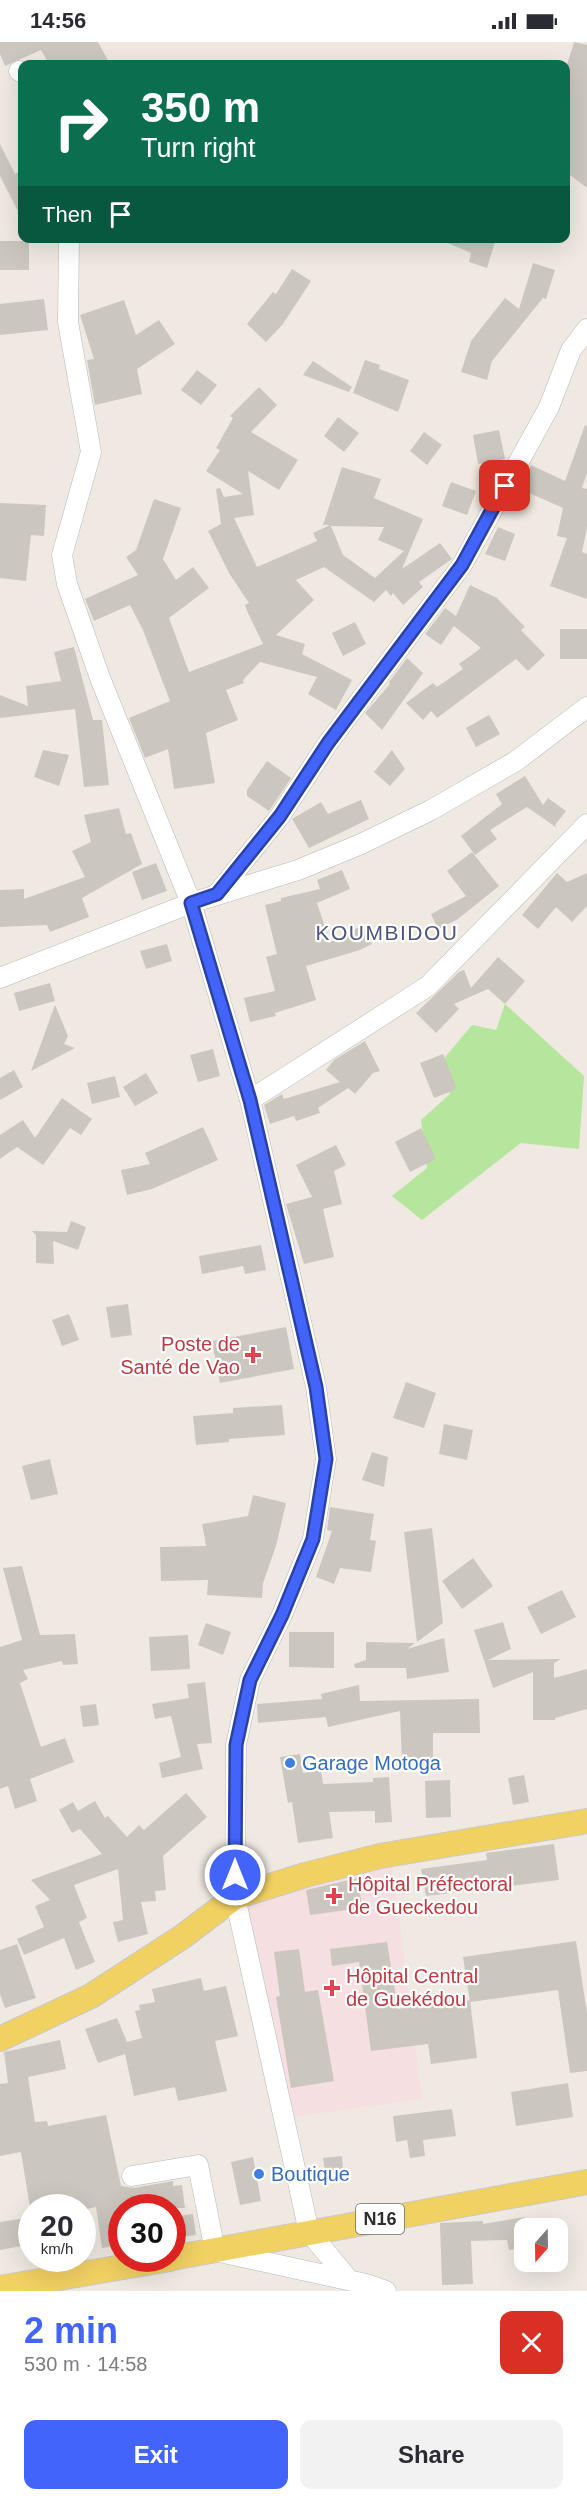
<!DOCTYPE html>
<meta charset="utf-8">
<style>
:root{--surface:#fff;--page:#f2f2f3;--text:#2b2b33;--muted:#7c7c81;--accent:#4264fb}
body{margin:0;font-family:Helvetica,sans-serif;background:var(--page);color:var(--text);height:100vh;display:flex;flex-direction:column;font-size:22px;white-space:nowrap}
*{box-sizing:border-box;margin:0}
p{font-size:20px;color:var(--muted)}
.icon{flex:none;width:33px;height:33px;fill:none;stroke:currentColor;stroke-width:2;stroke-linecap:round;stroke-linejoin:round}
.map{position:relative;height:2249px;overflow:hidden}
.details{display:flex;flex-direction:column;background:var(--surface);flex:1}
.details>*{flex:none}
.hud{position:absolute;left:18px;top:18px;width:552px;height:183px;border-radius:12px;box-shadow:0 6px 24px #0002;background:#0b6e4f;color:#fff;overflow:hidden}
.needle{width:39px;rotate:200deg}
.tools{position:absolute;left:514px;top:2176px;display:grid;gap:12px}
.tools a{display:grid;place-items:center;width:54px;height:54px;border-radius:12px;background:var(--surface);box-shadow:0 6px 24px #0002;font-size:30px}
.speed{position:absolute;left:18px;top:2152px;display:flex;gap:12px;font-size:30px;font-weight:700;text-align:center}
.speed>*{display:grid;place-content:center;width:78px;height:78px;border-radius:50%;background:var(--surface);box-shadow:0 6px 24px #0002;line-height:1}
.speed small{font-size:15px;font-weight:400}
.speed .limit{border:9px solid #d22;background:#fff;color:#111}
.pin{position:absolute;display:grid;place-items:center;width:51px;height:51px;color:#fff;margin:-26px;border-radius:12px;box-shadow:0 3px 9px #0006}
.me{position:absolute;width:66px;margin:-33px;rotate:0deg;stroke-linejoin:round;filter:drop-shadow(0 0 4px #0008)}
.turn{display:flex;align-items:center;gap:21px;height:126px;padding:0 24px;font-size:27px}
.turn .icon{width:78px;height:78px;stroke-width:2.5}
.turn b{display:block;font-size:42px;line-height:51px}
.then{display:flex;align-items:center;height:57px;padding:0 24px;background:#0003;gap:12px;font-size:22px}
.round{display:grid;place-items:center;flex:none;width:63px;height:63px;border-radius:12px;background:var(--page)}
.headline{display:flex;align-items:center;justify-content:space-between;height:102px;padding:0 24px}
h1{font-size:36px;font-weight:800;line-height:45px;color:var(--accent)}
.primary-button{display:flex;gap:12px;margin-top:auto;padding:12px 24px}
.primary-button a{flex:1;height:69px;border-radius:12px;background:var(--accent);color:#fff;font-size:24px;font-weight:800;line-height:69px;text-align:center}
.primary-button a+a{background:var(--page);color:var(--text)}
.status{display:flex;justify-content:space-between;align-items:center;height:42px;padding:0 30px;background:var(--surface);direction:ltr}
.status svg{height:16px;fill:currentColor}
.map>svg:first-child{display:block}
.medical{fill:#f5dfe0}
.green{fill:#b6e59e}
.building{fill:#cbc7bf;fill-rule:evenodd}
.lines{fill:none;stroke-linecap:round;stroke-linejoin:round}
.minor-casing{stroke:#b4b7c1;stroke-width:21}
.major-casing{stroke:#c9c9c9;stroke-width:26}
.minor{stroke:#fff;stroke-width:20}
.major{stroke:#f2d163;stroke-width:24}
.route-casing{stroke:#2b41a3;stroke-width:15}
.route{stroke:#4264fb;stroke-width:10}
.health-dot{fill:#e0444e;stroke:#fff;stroke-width:2}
.shop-dot{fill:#3f7fe0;stroke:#fff;stroke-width:2}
.labels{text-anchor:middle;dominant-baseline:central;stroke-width:4.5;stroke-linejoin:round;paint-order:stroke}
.shield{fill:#fff;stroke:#6d6d6d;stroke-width:1.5}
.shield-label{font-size:18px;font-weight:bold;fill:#2e2e2e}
.health-label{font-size:20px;fill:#be3a42;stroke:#fff;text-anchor:start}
.shop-label{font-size:20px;fill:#366cbe;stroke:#fff;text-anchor:start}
.neighbourhood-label{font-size:21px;letter-spacing:1.5px;fill:#4d5680;stroke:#fff}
</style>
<div class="status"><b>14:56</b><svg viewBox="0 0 49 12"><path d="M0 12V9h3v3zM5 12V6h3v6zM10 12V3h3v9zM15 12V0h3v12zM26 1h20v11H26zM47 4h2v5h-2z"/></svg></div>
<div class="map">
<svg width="587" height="2249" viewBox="0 0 587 2249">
<rect width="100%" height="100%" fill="#efe9e1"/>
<path class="medical" d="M391,1812L422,2057L284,2076L235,1855Z"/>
<path class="green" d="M505,962L584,1034L579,1107L521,1101L422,1178L392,1154L427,1126L421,1078L450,1052L441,1020L472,983L496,988Z"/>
<path class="building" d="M0,0H98L110,22H49L41,8L5,24L0,12Z
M574,0L587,3V146L566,130V26Z
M0,102L15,132L22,128V177L0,134Z
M436,196H483L495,200L487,226L469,220L471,211Z
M0,199H29V228H0Z
M533,221L555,228L546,257L543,256L492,319L487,338L461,330L471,299L505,256L519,267Z
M292,227L311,239L283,282L266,300L247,282L273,250L276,252Z
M44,257L48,288L0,293V262Z
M124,258L136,293L159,278L175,302L137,327L142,352L95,363L87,318L94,317L80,273Z
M365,318L380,323L379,327L409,338L398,370L353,351Z
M313,319L352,345L349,350L303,333Z
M197,328L217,343L201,363L181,348Z
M259,345L277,363L251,390L298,418L279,448L248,429L254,473L234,476L257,525L317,499L313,491L330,483H323L342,425L381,437L374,456L423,477L402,527L440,501L452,517L419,540L423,545L403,563L393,551L391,554L386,548L374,560L324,525L296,538L314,558L276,593L305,602L302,612L352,638L336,668L308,652L317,635L260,620L243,638L244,641L226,648L238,678L206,691L215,741L174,747L168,707L145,716L129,676L170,659L143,588L130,563L94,579L85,557L138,533L126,515L136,508L154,457L181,466L163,517L176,538L193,525L209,546L169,576L189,630L263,602L247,569L245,563L249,561L229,531L208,489L221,482L216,447L220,446L224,455L243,452L206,429L220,408L216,406L233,376L230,374ZM331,484L384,485L378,498L404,509L375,536L343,513Z
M338,375L359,391L344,410L324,394Z
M585,383L587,384V431L582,446L587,447V485L582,510L587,512V557L550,544L567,496L557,494L563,466L518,446L531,423L565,439Z
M499,388L505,417L478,422L473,393Z
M424,390L442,403L427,423L410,409Z
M451,440L476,449L467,473L442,464Z
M0,461L46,463L44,494L31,493L26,539L0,536Z
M498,485L515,492L505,519L485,512Z
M470,543L497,556L525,585L521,588L545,613L528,629L516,617L437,676L431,669L423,678L406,661L433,641L437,645L463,627L459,622L481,606L454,584L441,603L425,592L445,566L456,574Z
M355,580L366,602L343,614L332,591Z
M560,587H587V617H560Z
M74,605L93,678H102L109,743L84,745L75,667L0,676V653L28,664L26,644L61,639L54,610Z
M407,616L423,631L382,688L365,671L390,642L389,640Z
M489,673L500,692L476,705L466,686Z
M43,708L69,713L59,744L34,735Z
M392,708L405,727L390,744L374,730Z
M267,719L291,736L269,769L247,754V748Z
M525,734L543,763L548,756L566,769L555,783L557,786L527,765L490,788L497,797L475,813L461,794L502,762L496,752Z
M361,758L369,777L309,806L292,777L321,760L328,772Z
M119,766L126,792L131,791L142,822L82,856L89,875L50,890L47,883L0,885V848L24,847V857L85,835L72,809L91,800L84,773Z
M472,810L499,844L458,877L438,887L431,872L466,854L447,829Z
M156,821L167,849L142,858L132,830Z
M342,828L350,847L317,861L330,900L363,883L372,902L360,908L306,924L316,958L275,971L276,974L250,980L244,956L275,949L266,915L277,912L265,863L281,859V856L320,847L317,838Z
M557,831L567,840L587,831V864L572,880L556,865L538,887L522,873Z
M167,902L172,919L146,927L140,909Z
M498,915L525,939L505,962L488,947L454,962L459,967L436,991L416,971L459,930L464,928L471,946Z
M50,941L55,959L19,969L14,951Z
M55,963L68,994L64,1002L75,1006L31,1029Z
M365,999L380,1029L373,1031L355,1052L348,1046L318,1066L320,1071L296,1079L294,1074L270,1082L264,1063L282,1052L284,1057L340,1040L326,1028L334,1018Z
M213,1007L220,1034L198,1040L190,1013Z
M443,1012L457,1047L434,1056L420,1021Z
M14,1028L23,1045L0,1058V1036Z
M146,1031L158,1051L135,1064L123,1045Z
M115,1034L120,1055L92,1062L87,1041Z
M62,1056L92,1077L81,1093L70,1086L43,1123L17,1105L0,1117V1093L23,1078L35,1096Z
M203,1085L218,1118L152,1147L127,1153L121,1128L150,1122L145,1111Z
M421,1086L436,1117L410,1130L395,1100Z
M336,1103L346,1123L334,1129L342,1162L323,1167L334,1215L304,1222L286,1162L312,1155L296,1123Z
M71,1179L86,1185L78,1208L53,1199L54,1222L36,1221V1193L32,1189L67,1190Z
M261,1203L266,1228L245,1232L243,1224L202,1232L199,1214Z
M128,1262L132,1293L111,1296L106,1265Z
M69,1272L79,1298L62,1304L52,1278Z
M286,1285L294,1327L220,1341L212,1299Z
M406,1340L436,1351L424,1386L393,1376Z
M282,1363L285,1393L229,1397V1400L196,1403L193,1374L233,1371V1366Z
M444,1382L473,1388L467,1418L439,1412Z
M372,1410L388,1415L384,1445L362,1438Z
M50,1417L58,1452L31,1458L22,1424Z
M253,1453L286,1461L276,1504L263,1541L262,1556L207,1553L208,1538L161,1539L160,1505L206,1504L202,1482L248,1474Z
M330,1465L374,1472L370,1498L376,1499L371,1530L340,1526L334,1542L316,1535L332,1489L327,1488Z
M432,1486L443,1581L417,1600L404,1490Z
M473,1516L493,1544L462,1567L442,1539Z
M22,1524L40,1593L75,1592L78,1622L63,1623L62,1619L23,1628L28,1637L20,1641L41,1705L65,1696L74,1720L30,1737L37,1759L15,1767L8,1744L0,1747V1605L22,1598L3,1526Z
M562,1548L576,1575L541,1592L527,1565Z
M503,1580L511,1607L488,1618L561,1617L554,1621V1636L587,1627V1667L555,1676V1678H533V1630L493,1646L474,1588Z
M206,1581L231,1590L223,1613L198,1603Z
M289,1590H334V1626L289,1625Z
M188,1593L190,1627L151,1629L149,1595Z
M444,1596L449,1630L407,1637L406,1626H355L354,1622L366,1618V1600L415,1601L407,1607Z
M205,1640L212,1701L197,1702L203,1727L162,1736L159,1721L181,1715L171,1674L155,1677L152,1662L189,1656L187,1642Z
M359,1643L360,1659L479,1657L480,1691H433V1721H402L400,1669L328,1685L326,1675L258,1681L257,1662L322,1657L321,1652Z
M96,1662L99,1683L83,1685L80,1664Z
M300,1712L303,1731L321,1728L323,1742L373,1740V1736L389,1735L392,1780L375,1781V1769L329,1770L333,1796L298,1801L292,1760L288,1761L280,1715Z
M524,1733L529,1760L513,1763L508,1736Z
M450,1738L451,1775L426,1776L425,1739Z
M186,1751L207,1775L163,1814L166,1848L155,1849L156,1859L141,1860L148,1892L118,1900L113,1880L123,1878L118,1827L74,1843L87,1876L79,1880L95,1920L76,1928L64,1896L24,1913L17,1897L44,1885L35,1864L50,1858L31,1838L102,1812L80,1787L72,1791L59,1768L73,1760L78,1769L95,1759L105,1776L108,1774L127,1795L139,1783L144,1788Z
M554,1802L559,1838L426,1854L421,1827L487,1818L486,1811Z
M358,1836L362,1866L310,1873L306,1848Z
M576,1899L587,1971V2029L570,2031L558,1948L470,1960L463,1915Z
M387,1900L398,1967L470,1958L477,2016L431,2022L428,2002L371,2009L359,1920L332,1924L330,1907Z
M17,1902L36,1956L5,1966L0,1952V1908Z
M299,1907L305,1950L318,1948L334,2039L291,2046L276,1955L280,1954L274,1910Z
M201,1936L204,1949L226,1944L238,1994L215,1999L227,2049L178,2059L175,2045L134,2054L125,2012L98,2021L85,1987L117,1976L127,2000L142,1996L135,1969L140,1968L139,1963L155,1960L152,1947Z
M60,1998L66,2027L28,2035L35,2080L47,2079L48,2084L106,2073L121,2144L134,2146L173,2139V2144L182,2143L185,2166H122V2203L102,2206L96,2165L82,2168V2166H30L21,2110L0,2114V2042L8,2041L4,2010Z
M568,2041L573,2075L516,2084L511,2050Z
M452,2067L456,2094L423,2098L425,2114L410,2116L407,2098L396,2100L393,2074Z
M342,2114L343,2129L325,2130L323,2116Z
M253,2115L261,2159L240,2163L231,2120Z
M193,2172L196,2193L172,2196V2175Z
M32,2175V2202L0,2208V2180Z
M525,2175V2206L509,2208L507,2198L471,2199L473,2242L442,2243L440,2181L483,2179V2182Z"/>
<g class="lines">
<g class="minor-casing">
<path id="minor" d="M19,29L22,31
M69,196L68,280L91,410L62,513L67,542L100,636L191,861L250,1058L316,1345L326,1417L313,1497L282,1573L250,1638L236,1703L235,1855L309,2190L349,2238
M217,852L280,774L328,701L462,523L549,365L571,308L587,287
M0,936L191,861L298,828L361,802L431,768L516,719L587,665
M250,1058L428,944L587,782
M132,2134L198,2123L215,2209L366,2242L386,2249"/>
</g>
<g class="major-casing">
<path id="major" d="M0,1997L91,1954L182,1895L235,1855L305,1833L380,1814L587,1779
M172,2216L587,2140
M0,2246L170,2217"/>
</g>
<use href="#minor" class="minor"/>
<use href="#major" class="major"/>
</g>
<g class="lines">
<g class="route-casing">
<path id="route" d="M235,1833L236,1703L250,1638L282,1573L313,1497L326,1417L316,1345L250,1058L191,861L217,852L280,774L328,701L462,523L505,444"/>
</g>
<use href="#route" class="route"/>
</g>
<g class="health-dot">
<path d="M250 1304h6v6h6v6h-6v6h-6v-6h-6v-6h6z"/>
<path d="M331 1845h6v6h6v6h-6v6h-6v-6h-6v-6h6z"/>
<path d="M329 1937h6v6h6v6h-6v6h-6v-6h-6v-6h6z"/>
</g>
<g class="shop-dot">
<circle cx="290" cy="1721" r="6"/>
<circle cx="259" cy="2132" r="6"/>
</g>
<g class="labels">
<rect class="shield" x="356" y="2162" width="48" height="30" rx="4.5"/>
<g class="shield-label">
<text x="380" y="2177">N16</text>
</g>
<g class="health-label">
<text x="240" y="1302" text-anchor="end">Poste de<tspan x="240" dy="23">Santé de Vao</tspan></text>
<text x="348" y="1842">Hôpital Préfectoral<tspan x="348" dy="23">de Gueckedou</tspan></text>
<text x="346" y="1934">Hôpital Central<tspan x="346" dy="23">de Guekédou</tspan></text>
</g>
<g class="shop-label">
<text x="302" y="1721">Garage Motoga</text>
<text x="271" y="2132">Boutique</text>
</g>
<g class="neighbourhood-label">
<text x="387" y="890">KOUMBIDOU</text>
</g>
</g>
</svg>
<div class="tools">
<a><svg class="needle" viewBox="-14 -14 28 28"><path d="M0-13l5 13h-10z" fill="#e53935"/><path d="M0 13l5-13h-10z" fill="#7c7c81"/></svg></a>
</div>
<div class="speed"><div>20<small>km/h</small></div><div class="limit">30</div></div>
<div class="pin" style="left:505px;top:444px;background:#d93025"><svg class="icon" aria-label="arrive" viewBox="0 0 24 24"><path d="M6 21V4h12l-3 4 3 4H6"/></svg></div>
<svg class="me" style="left:235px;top:1833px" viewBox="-20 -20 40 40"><circle r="17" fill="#4264fb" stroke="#fff" stroke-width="3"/><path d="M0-11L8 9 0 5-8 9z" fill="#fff"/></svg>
<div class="hud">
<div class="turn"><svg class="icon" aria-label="right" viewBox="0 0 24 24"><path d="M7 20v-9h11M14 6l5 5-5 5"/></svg><div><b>350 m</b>Turn right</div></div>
<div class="then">Then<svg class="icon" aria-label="arrive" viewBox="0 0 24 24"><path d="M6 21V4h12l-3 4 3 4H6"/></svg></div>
</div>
</div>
<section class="details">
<div class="headline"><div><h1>2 min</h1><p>530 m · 14:58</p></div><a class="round" style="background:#d93025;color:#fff"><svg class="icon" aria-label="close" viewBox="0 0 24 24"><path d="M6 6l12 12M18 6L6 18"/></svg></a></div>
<div class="primary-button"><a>Exit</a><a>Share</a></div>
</section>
